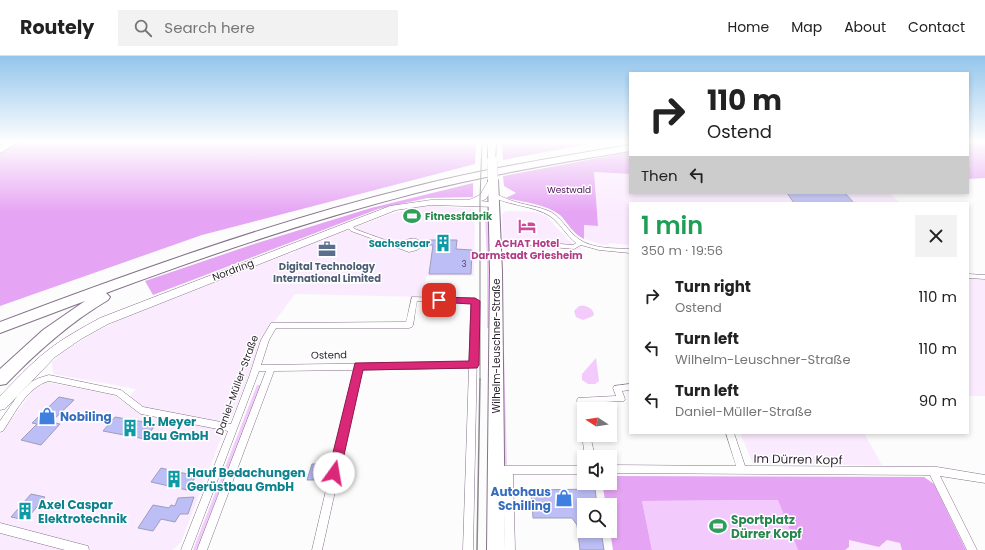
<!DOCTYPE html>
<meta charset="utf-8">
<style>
:root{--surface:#fff;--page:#f2f2f2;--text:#222;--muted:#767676;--line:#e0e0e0}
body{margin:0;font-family:Poppins,sans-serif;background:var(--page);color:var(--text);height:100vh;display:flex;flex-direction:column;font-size:15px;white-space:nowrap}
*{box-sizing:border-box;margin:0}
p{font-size:13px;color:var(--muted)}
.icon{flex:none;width:22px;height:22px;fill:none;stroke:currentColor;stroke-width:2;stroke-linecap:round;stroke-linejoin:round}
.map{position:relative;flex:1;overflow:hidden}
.drawer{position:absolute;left:629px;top:146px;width:340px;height:232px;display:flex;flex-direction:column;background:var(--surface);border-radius:0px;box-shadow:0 2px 6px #0003}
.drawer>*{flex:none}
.banner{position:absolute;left:629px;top:16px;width:340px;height:122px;border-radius:0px;box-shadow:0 2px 6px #0003;background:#fff;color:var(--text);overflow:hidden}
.needle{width:26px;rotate:282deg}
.fabs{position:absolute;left:577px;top:346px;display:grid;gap:8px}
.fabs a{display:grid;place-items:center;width:40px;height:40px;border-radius:0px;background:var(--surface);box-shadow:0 2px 6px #0003;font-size:20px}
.pin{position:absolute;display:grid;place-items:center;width:34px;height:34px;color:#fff;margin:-17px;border-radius:8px;box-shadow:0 2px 6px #0006}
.me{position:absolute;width:44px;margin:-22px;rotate:13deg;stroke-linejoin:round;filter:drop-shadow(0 0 3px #0008)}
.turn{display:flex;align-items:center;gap:14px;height:84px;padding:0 12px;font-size:18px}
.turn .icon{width:52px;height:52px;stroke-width:2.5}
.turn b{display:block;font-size:28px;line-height:34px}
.then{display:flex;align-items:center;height:38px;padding:0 12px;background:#0003;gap:8px;font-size:15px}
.round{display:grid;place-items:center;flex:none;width:42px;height:42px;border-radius:0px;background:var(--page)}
.headline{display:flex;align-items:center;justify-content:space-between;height:68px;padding:0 12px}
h1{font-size:24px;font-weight:600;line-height:30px;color:#1e9e55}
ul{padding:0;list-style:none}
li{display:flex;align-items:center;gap:12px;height:52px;padding:0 12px}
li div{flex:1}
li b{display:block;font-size:15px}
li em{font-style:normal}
header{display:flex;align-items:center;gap:24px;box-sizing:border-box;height:56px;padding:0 20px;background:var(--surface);border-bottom:1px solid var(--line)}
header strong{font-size:19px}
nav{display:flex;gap:22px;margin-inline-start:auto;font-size:14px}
.search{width:280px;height:36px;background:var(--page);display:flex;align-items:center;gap:10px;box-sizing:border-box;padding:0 14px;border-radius:0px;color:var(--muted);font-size:15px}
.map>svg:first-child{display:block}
.built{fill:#fbebfe}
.green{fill:#f3cafc}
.forest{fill:#e6a5f4}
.building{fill:#bcbef5;stroke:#9c9eba}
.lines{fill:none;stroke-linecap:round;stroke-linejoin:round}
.minor-casing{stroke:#857289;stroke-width:1}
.secondary-casing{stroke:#857289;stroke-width:1}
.primary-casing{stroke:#857289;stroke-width:2}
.motorway-casing{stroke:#857289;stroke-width:2}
.minor{fill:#fff;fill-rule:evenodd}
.secondary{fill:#fff;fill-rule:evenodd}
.primary{fill:#fff;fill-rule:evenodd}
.motorway{fill:#fff;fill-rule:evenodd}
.tram-far1{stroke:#8a868b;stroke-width:1}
.tram{stroke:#8a868b;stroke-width:1.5}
.primary-bridge-casing{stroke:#857289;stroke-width:10;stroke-linecap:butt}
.primary-bridge{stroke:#fff;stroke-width:10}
.route{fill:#db2777;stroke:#8e194d}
.labels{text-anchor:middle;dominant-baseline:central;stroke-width:3;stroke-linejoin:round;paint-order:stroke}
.number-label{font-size:8px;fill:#4c475c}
.far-park-label{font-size:9px;fill:#4a0f56;stroke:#fff}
.leisure-label{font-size:10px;font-weight:bold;fill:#27864d;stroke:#fff;text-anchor:start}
.culture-label{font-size:10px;font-weight:bold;fill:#0d838f;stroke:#fff;text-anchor:end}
.hotel-label{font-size:10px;font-weight:bold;fill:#b23c85;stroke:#fff}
.service-label{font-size:10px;font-weight:bold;fill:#4e5e75;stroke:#fff}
.street-label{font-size:10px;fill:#271f29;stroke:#fff}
.near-shop-label{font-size:12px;font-weight:bold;fill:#366cbe;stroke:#fff;text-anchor:start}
.near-culture-label{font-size:12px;font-weight:bold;fill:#0d838f;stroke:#fff;text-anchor:start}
.near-street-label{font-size:12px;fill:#271f29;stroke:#fff}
.near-leisure-label{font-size:12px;font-weight:bold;fill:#27864d;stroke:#fff;text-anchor:start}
</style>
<header>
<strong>Routely</strong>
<div class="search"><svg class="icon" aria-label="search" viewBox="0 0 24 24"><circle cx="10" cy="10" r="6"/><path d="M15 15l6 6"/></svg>Search here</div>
<nav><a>Home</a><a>Map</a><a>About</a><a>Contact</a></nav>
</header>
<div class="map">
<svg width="985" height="494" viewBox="0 0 985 494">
<rect width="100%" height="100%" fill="#fcfcfc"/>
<path class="built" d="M594,116L630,118V137H890L900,147H630V189L609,187L608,189H604L584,183V169L598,170Z
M425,150H436L475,153L474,220H426L424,241L295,238L263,281L236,352L219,387L181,486L173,494H0V379L33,334L46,326L114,339L124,347L136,333L53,318L52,306L62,297L90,279L121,263L287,197L292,198L299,192L388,159L415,151Z
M506,155L535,156L546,160L572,188L585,194L557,192L556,195L503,191L502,158Z
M968,222L985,224V340H968Z
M740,377H864L882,409L753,408Z
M849,484L879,491L887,484L901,487L963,494H845L849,491Z"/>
<path class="green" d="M485,159H488L490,186L491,272H487V205Z
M579,250C585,249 592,251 594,258L593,260L583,264L576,261L574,255Z
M501,277H503L504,289L502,290L504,297L507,409L504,408Z
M596,302L599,325L595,328H588L582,324V318Z
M257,329H261L199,494H193Z
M779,444L798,494H652L642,445Z"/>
<path class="forest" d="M20,86H476L475,108L202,179L0,250V98Z
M502,86H532L558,89L565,86H599L503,104Z
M968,86H985V122L968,123Z
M630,96V118L594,116L598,170L584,169V183C573,178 568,167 560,159C546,148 523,146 506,142L516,137L504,130L503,120Z
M473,127V141L427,142L378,153L153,239L145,225L251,189L371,152Z
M610,420L924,421L934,428L966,494H902L900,487L887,484L879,491L849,484V491L845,494H798L778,444L642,445L652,494H613L610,474V449H606L602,427H610Z"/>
<path class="building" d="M787,137H845L854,147H794Z
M429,184H457L456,193L472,194L471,218H429L433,189H428Z
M59,341L74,344L51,366L60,368L41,389L21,384L37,368L32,367Z
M115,361L156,368L145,383L103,375Z
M312,408H326L322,424H307Z
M161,412L196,420L187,434L151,426Z
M595,433L597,449H584V475H601L604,494H580L577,469L572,462H533L531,434Z
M31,438L45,441L26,464L11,461Z
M194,441L188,458H180L175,466L161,463L153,475L138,472L153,449L169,452L171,449L175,450L178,442Z"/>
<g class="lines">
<g class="minor-casing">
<path id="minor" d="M493,137C499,139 504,142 510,144C524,149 538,150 551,156C561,162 566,172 575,180C589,193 611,192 630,193V197L599,194L581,189L574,193L507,187L506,186L507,185L509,184L573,189L576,187C566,179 560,167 550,160C532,149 509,150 491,140V138Z
M348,167C351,169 353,171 355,173C360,175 390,186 395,187C405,188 413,175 423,189L417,194L409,196L351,175L345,169ZM409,187H415L417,189C411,193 408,191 402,189Z
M968,218L985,219V223L968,222Z
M412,241L475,243L478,245L473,494H463L469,312L362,314L322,494H312L354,314L274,315L207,494H197L266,315H259L191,494H181L228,375L141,358L138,356L116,339L49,325C27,331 15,357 3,375L0,376V365L18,339L31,326L39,322L49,319L121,334L143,351L231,368L249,321L261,284L271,267L406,266ZM417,245L471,247L469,306L261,309L269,284L276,272H409L412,271L413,269Z
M630,328V334L622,335L625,343L624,345L586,347L587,353H584V368L581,367L577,344L578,342L616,340L613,332L614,330Z
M583,376H584V379H590L595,401H585L582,379Z
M726,377H734L745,410L937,411L985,419V427L940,420L977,494H967L930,419L610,417V409L736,410Z
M496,410H584V418H513L515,494H505L503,418L493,417L491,414L493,411Z
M0,467L84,489L88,490L89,494H65L0,477Z"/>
</g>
<g class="secondary-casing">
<path id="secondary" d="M493,121L497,124L486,143L481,145L497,147L498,149L497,151L431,149L396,154L108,268L81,283L55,301L5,353L0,354V340C15,325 30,308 47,295C63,282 82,272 100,262L390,150L431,144H469L480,139L490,122Z"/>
</g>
<g class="primary-casing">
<path id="primary" d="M488,86H496L495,106H489L488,104Z
M493,121L498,124L502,216L505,494H487L490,216L488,124Z"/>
</g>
<g class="motorway-casing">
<path id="motorway" d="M5,86H18L0,97V90Z
M630,89V95C558,107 487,119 416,137C311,164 208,199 106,237L110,241L108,244C69,267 37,296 6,328L0,329V313L43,274L85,245L0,277V266C135,215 272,166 413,131C485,113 557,101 630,89Z"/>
</g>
<use href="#minor" class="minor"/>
<use href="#secondary" class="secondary"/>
<use href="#primary" class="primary"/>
<use href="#motorway" class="motorway"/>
<path class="tram-far1" d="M480,324V143L482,86"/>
<path class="tram" d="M477,494L480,323"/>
<g class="primary-bridge-casing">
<path id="primary-bridge" d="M492,104L493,124"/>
</g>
<use href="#primary-bridge" class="primary-bridge"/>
</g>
<linearGradient id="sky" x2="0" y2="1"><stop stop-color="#93c5ec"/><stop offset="0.55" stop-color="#fefefe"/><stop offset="1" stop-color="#fefefe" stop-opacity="0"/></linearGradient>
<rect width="985" height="156" fill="url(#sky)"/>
<path class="route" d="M439,241L475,242L480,245L479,309L477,312L363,314L340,417L338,421L334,423L330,421L328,417L355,307L469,305L471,248L436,246L434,244L436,242Z"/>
<defs>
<g id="stadium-bare" transform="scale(1.38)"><path d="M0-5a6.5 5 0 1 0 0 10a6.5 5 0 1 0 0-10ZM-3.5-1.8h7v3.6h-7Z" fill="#2e9e5b" stroke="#fff" stroke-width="2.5" paint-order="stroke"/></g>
<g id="hotel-bare" transform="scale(1.38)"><path d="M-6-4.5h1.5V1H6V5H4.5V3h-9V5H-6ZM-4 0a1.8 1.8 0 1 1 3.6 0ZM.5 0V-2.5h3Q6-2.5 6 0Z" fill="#d1479c" stroke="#fff" stroke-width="2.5" paint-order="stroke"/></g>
<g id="building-bare" transform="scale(1.38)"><path d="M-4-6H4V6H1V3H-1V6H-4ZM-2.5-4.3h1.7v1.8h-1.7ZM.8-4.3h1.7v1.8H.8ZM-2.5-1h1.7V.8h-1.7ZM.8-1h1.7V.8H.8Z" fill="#0f9aa8" stroke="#fff" stroke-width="2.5" paint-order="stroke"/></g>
<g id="office-bare" transform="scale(1.38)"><path d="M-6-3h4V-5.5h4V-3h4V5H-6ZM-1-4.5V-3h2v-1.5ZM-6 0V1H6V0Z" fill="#5c6f8a" stroke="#fff" stroke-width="2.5" paint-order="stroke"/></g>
<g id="shop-bare" transform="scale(1.38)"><path d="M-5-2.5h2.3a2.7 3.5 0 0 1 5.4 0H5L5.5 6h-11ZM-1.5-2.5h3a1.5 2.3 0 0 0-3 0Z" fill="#3f7fe0" stroke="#fff" stroke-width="2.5" paint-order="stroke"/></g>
</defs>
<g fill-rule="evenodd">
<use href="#stadium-bare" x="412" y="160"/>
<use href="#hotel-bare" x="527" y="170"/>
<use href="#building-bare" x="443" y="187"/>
<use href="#office-bare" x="327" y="193"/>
<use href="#shop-bare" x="47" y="360"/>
<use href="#building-bare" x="130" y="372"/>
<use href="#building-bare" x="174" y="423"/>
<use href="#shop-bare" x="564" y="442"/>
<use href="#building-bare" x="25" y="455"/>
<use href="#stadium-bare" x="718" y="470"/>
</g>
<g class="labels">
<g class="number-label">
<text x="464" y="208">3</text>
</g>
<g class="far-park-label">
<text x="569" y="134">Westwald</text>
</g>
<g class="leisure-label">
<text x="425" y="160">Fitnessfabrik</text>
</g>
<g class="culture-label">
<text x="430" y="187">Sachsencar</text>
</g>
<g class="hotel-label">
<text x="527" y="187">ACHAT Hotel<tspan x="527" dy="12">Darmstadt Griesheim</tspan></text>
</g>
<g class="service-label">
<text x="327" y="210">Digital Technology<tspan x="327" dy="12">International Limited</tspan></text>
</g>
<g class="street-label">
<text transform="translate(233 214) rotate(-21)">Nordring</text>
<text transform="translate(496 290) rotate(-90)">Wilhelm-Leuschner-Straße</text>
<text transform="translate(329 299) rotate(-1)">Ostend</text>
<text transform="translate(237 329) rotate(-70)">Daniel-Müller-Straße</text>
</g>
<g class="near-shop-label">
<text x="60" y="360">Nobiling</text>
<text x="551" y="435" text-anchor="end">Autohaus<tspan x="551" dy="14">Schilling</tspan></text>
</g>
<g class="near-culture-label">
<text x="143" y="365">H. Meyer<tspan x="143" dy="14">Bau GmbH</tspan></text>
<text x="187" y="416">Hauf Bedachungen<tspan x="187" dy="14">Gerüstbau GmbH</tspan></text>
<text x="38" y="448">Axel Caspar<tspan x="38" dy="14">Elektrotechnik</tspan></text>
</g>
<g class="near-street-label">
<text transform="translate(798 403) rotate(1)">Im Dürren Kopf</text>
</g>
<g class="near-leisure-label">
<text x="731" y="463">Sportplatz<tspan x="731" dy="14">Dürrer Kopf</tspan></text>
</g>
</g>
</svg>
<div class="fabs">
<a><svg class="needle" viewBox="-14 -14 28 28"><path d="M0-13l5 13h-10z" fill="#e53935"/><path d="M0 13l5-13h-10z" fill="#767676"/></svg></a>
<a><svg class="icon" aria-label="sound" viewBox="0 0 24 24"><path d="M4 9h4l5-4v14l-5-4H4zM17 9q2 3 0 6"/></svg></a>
<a><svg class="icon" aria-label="search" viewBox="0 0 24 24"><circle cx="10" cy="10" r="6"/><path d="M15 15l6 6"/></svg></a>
</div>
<div class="pin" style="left:439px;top:244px;background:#d93025"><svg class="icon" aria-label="arrive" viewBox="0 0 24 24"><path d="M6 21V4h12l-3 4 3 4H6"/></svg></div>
<svg class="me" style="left:334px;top:417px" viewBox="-20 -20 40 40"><circle r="19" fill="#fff"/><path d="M0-13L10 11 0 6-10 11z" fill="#db2777"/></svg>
<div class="banner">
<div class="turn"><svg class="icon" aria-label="right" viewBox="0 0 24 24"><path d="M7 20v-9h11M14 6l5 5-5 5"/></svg><div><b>110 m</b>Ostend</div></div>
<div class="then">Then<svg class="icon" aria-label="left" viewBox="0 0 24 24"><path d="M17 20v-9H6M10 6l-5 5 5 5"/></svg></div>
</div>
<section class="drawer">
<div class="headline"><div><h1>1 min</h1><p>350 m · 19:56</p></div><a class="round"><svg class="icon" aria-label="close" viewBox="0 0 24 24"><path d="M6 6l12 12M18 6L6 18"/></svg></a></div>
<ul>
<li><svg class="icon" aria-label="right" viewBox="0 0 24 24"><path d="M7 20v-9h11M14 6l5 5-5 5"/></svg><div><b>Turn right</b><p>Ostend</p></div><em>110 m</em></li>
<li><svg class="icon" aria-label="left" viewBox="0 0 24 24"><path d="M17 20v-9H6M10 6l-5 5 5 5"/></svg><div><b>Turn left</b><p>Wilhelm-Leuschner-Straße</p></div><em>110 m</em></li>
<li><svg class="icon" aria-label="left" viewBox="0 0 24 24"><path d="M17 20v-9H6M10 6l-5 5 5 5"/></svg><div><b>Turn left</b><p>Daniel-Müller-Straße</p></div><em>90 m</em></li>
</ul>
</section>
</div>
